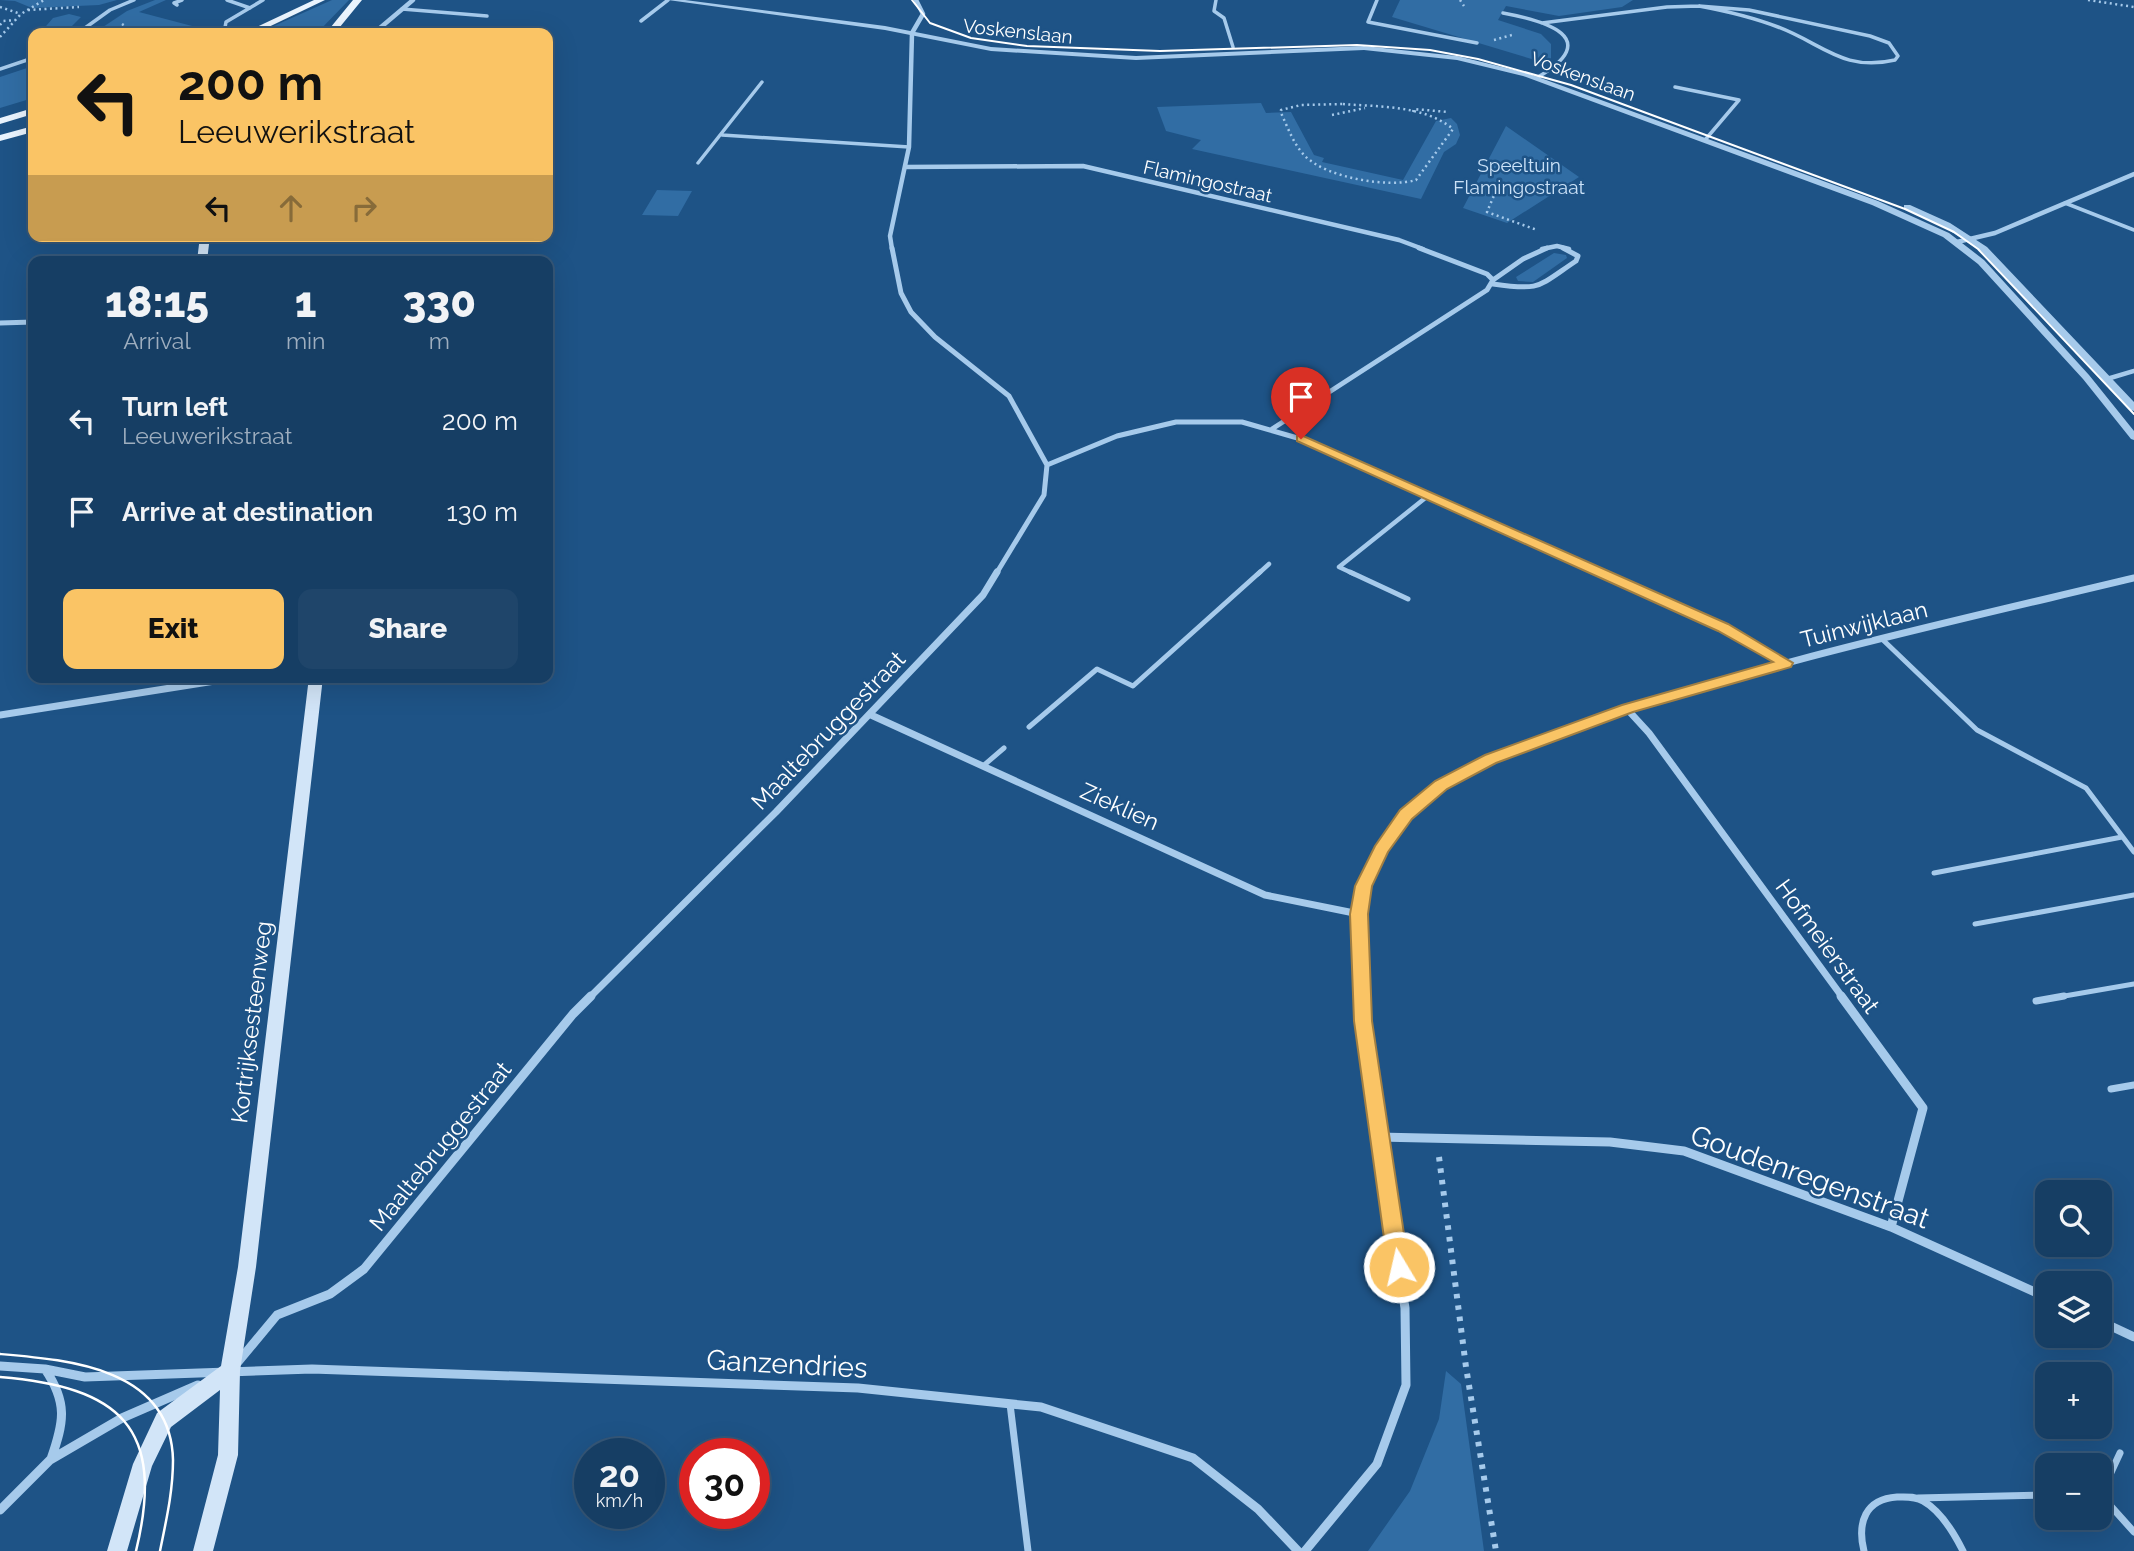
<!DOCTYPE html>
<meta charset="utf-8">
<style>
:root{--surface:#163e64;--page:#1f456a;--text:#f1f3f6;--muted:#9eaebf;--line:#355778;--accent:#fac465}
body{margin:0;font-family:Raleway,sans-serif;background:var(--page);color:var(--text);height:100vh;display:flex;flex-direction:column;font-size:26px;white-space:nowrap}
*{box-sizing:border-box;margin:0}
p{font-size:23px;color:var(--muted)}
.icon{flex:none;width:38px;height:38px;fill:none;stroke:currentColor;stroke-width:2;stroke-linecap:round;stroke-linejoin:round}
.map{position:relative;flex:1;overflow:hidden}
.drawer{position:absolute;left:28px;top:256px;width:525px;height:427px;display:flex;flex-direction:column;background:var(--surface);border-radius:14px;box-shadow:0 7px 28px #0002,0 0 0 2px var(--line)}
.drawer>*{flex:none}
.guide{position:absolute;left:28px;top:28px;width:525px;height:214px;border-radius:14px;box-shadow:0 7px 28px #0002,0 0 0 2px var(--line);background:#fac465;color:#111;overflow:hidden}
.fabs{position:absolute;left:2035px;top:1180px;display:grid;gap:14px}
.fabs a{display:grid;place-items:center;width:77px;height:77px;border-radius:14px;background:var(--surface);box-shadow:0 7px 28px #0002,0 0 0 2px var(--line);font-size:35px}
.speed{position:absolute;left:574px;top:1438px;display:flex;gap:14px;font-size:35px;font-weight:700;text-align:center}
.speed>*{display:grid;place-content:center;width:91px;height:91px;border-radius:50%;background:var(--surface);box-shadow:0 7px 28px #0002,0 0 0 2px var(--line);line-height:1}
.speed small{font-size:18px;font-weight:400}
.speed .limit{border:10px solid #d22;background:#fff;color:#111}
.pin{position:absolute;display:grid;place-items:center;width:60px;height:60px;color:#fff;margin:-72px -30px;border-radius:50% 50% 50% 0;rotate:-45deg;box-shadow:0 0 7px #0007}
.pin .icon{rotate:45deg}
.me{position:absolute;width:77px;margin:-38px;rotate:351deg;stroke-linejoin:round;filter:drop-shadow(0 0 5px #0008)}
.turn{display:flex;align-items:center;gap:24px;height:147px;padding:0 35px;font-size:32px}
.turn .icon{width:91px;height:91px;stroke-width:2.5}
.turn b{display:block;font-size:49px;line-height:60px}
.lanes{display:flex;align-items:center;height:66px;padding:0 35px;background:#0003;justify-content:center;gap:35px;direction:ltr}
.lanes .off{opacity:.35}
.eta{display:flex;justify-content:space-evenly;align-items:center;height:119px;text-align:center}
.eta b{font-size:42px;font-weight:800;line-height:49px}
.action{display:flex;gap:14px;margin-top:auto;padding:14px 35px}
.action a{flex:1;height:80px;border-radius:14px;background:var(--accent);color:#111;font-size:28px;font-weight:800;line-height:80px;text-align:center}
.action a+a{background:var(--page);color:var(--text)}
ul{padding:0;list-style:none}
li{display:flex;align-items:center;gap:21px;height:91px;padding:0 35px}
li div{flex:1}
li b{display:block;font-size:26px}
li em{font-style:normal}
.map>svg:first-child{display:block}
.green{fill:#316da4}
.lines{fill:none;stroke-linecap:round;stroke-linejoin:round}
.path-far1{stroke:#a6caeb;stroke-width:2.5;stroke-dasharray:2 3.5;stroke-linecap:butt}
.path{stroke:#a6caeb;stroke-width:6;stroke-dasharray:4.5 7;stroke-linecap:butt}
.service-far3{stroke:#a6caeb;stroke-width:3.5}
.service-far2{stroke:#a6caeb;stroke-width:4.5}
.service-far1{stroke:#a6caeb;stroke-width:5}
.service{stroke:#a6caeb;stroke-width:7}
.pedestrian{stroke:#a6caeb;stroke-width:3.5}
.minor-far3{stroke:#a6caeb;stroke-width:4.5}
.minor-far2{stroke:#a6caeb;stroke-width:5}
.minor-far1{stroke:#a6caeb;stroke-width:7}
.minor{stroke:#a6caeb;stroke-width:9}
.tertiary{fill:#a6caeb;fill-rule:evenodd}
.secondary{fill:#d2e5f8;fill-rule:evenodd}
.primary{fill:#eaf4fe;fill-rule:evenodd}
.tram-far1{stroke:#fff;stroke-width:2}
.tram{stroke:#fff;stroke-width:2.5}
.route{fill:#fac465;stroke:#a27f42;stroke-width:2}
.labels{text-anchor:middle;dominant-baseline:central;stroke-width:5;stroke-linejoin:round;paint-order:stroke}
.far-street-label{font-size:19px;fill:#fff;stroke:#1e5386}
.far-park-label{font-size:19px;fill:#cbe2f8;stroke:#1e5386}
.street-label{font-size:23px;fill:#fff;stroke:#1e5386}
.near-street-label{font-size:28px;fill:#fff;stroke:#1e5386}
</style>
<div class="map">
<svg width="2134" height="1551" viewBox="0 0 2134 1551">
<rect width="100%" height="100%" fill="#1e5386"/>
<path class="green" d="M0,0H117L99,5L32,8L15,1Z
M155,0H166L139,12L211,31L204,33H94L127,11Z
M332,0H349L317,33H258Z
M1400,0H1633L1622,7L1559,16L1506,6L1498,20L1541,34L1551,44V58L1545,63L1392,17Z
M69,14L81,17L65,33H40L53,18Z
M33,66V98L0,108V77Z
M1261,103L1266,113L1291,112L1314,155L1324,158L1322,162L1403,180L1436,121L1451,118L1457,124L1460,135L1456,144L1444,152L1421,199L1192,149L1201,140L1166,131L1157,107Z
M1506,126L1579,177L1507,223L1463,208Z
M657,190L692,191L678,216L642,215Z
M1554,253L1566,255L1567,258L1533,282L1518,281L1516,277Z
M1446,1371L1461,1384L1484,1551H1368L1410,1491L1439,1419Z"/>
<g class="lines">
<path class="path-far1" d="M1460,0L1464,6
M2088,0L2134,7
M0,7L21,14
M28,10L79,7
M122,24L136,33
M0,25L3,21L16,20
M0,37L21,14L44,0
M1494,40L1512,35
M1343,104C1379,107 1424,105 1453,129L1416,180C1388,188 1327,178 1305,156C1294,145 1288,128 1281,113V110L1301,105Z
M1413,112L1414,109L1448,112
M1332,115L1365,108
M1498,186L1487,212L1537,230"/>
<path class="path" d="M1439,1157L1466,1367L1496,1551"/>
<path class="service-far3" d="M227,0L250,8
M1216,0L1214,11L1224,18L1233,47
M177,5L174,3L182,0
M1699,6L1749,10L1870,36L1889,43L1898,56L1895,60C1843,72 1823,44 1778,27C1752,17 1726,11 1699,6Z
M402,9L487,16
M1503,13C1546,21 1604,38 1538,77
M641,21L668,0
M1542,23L1667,7L1699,6
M78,33L110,10L134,0
M224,33L226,22L263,0
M0,69L33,58
M1675,87L1739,100L1705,140
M722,135L909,147
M698,163L762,82
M2065,203L2134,230"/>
<path class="service-far2" d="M2107,379L2134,371
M1258,574L1269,564
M1354,574L1339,567L1429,495"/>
<path class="service-far1" d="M1350,572L1408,599
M1882,639L1977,730L2086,788L2134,852
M1029,727L1097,669L1133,686L1260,572
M983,766L1004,748
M1934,873L2122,837
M1975,924L2134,895
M2053,998L2134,984"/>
<path class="service" d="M2036,1001L2064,996
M2111,1089L2134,1085
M1010,1404L1028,1551
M2100,1494L2134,1532
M2101,1494L2120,1453
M1918,1498L2048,1495
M1864,1551C1857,1523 1865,1499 1897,1497C1906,1497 1915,1496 1923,1501C1941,1511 1954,1533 1963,1551"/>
<path class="pedestrian" d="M1377,0L1368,22L1477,43"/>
<path class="minor-far3" d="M374,33L413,0
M905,167L1083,166L1399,240L1423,249
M1957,242L1995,233L2134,174
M892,249L890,236L909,147L912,33L923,14L916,0
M1542,249L1557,246L1569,249"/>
<path class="minor-far2" d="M892,248L901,293L911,312L935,337L1009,396L1047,465L1044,495L996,574
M1493,280L1523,259L1547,248
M1493,284C1541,291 1537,287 1576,261L1578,256L1563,248
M0,323L33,322
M1272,429L1487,290L1493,280L1487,274L1419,248
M1047,465L1117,436L1176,422H1242L1301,439L1604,574"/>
<path class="minor-far1" d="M1600,572L1723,628L1786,663
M1627,709L1649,733L1843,998
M0,715L240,677
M871,715L1265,895L1359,914
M589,998L776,812L983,595L997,572
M1362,998C1359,922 1350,877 1405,815C1444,771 1505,753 1558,734C1743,667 1942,624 2134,578"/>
<path class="minor" d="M1841,996L1923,1108L1891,1227
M1378,1137L1610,1142L1684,1151L1891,1227L2048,1298
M2100,1321L2134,1337
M238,1362L277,1315L330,1294L364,1269L573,1014L591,996
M0,1366L45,1369L85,1377L312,1369L858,1388L1041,1407L1193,1458L1258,1509L1298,1551
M45,1369C68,1403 64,1422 51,1459
M0,1510L50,1460L122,1418L198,1385
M1305,1551L1377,1464L1406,1385L1405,1308L1378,1137L1362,996"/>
<path class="tertiary" d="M668,0H685L885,26L991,47L1136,56L1364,46L1457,56L1527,73L1878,201L1949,233L1984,260L2089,375L2134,431V440L2131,439L2083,379L1978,264L1943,237L1872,205L1523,76L1457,60L1364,50L1136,60L991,51L885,30Z
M1904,205H1910L1950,223L1987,247L2134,402V411L2131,410L1981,251L1944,227L1904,209Z"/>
<path class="secondary" d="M200,236H210L207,261H197Z
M309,677H323L256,1267L240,1371L238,1455L213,1551H193L218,1455L220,1390L171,1427L152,1466L127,1551H107L133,1464L157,1413L221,1366L238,1267Z"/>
<path class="primary" d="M314,0H325L256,33H244Z
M353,0H362L335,33H326Z
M33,108V114L0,124V118Z
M33,126V132L0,141V135Z"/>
<path class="tram-far1" d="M912,0L930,23L971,38L1027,46L1160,51L1357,45L1430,50L1478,59L1571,85L1905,209L1954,232L1978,249L2134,414"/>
<path class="tram" d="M0,1354C70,1360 171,1368 173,1460C173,1492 166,1521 160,1551
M0,1377C120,1387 166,1427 136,1551"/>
</g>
<path class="route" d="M1301,435L1728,624L1793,663L1791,667L1633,712L1496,763L1447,789L1412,819L1388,852L1372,886L1368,914L1372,1021L1409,1267L1406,1274L1399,1276L1391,1274L1388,1267L1354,1021L1350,914L1355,886L1375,846L1400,810L1435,781L1485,755L1622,705L1773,662L1718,631L1297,441V436Z"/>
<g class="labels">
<g class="far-street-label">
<text transform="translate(1018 31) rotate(6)">Voskenslaan</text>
<text transform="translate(1583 76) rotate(20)">Voskenslaan</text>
<text transform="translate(1208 181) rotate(13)">Flamingostraat</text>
</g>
<g class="far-park-label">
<text x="1519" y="165">Speeltuin<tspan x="1519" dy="22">Flamingostraat</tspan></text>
</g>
<g class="street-label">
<text transform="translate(1864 624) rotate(-14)">Tuinwijklaan</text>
<text transform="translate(828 730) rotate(-46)">Maaltebruggestraat</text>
<text transform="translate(1120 806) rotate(24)">Zieklien</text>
<text transform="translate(1828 946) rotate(54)">Hofmeierstraat</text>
<text transform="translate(251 1022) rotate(-83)">Kortrijksesteenweg</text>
<text transform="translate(440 1146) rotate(-51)">Maaltebruggestraat</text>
</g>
<g class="near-street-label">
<text transform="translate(1810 1177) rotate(20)">Goudenregenstraat</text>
<text transform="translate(787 1364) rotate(3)">Ganzendries</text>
</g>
</g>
</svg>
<div class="fabs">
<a><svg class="icon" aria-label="search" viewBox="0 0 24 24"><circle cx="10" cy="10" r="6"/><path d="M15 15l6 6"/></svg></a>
<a><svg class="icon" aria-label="layers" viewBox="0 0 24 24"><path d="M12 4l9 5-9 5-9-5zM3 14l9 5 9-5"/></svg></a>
<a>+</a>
<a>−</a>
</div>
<div class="speed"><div>20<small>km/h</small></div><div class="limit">30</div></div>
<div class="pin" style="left:1301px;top:439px;background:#d93025"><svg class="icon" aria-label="arrive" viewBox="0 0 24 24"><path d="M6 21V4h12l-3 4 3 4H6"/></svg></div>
<svg class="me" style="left:1399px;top:1267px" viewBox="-20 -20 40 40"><circle r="17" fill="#fac465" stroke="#fff" stroke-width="3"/><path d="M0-11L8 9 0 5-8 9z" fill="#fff"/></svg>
<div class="guide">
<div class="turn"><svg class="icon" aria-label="left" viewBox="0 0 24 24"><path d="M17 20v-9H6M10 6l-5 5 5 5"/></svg><div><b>200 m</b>Leeuwerikstraat</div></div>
<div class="lanes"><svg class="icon" aria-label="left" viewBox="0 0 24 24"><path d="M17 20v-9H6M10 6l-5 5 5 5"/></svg><svg class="icon off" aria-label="ahead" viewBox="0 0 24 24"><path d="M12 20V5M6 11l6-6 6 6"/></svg><svg class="icon off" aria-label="right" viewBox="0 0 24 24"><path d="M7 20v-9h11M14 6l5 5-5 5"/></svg></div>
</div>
<section class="drawer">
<div class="eta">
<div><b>18:15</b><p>Arrival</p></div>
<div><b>1</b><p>min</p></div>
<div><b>330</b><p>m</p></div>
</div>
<ul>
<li><svg class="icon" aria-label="left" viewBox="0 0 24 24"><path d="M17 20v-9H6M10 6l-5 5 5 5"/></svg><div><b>Turn left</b><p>Leeuwerikstraat</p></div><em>200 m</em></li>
<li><svg class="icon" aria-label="arrive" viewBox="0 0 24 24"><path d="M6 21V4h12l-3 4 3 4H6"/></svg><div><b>Arrive at destination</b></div><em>130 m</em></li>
</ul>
<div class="action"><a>Exit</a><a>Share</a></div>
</section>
</div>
